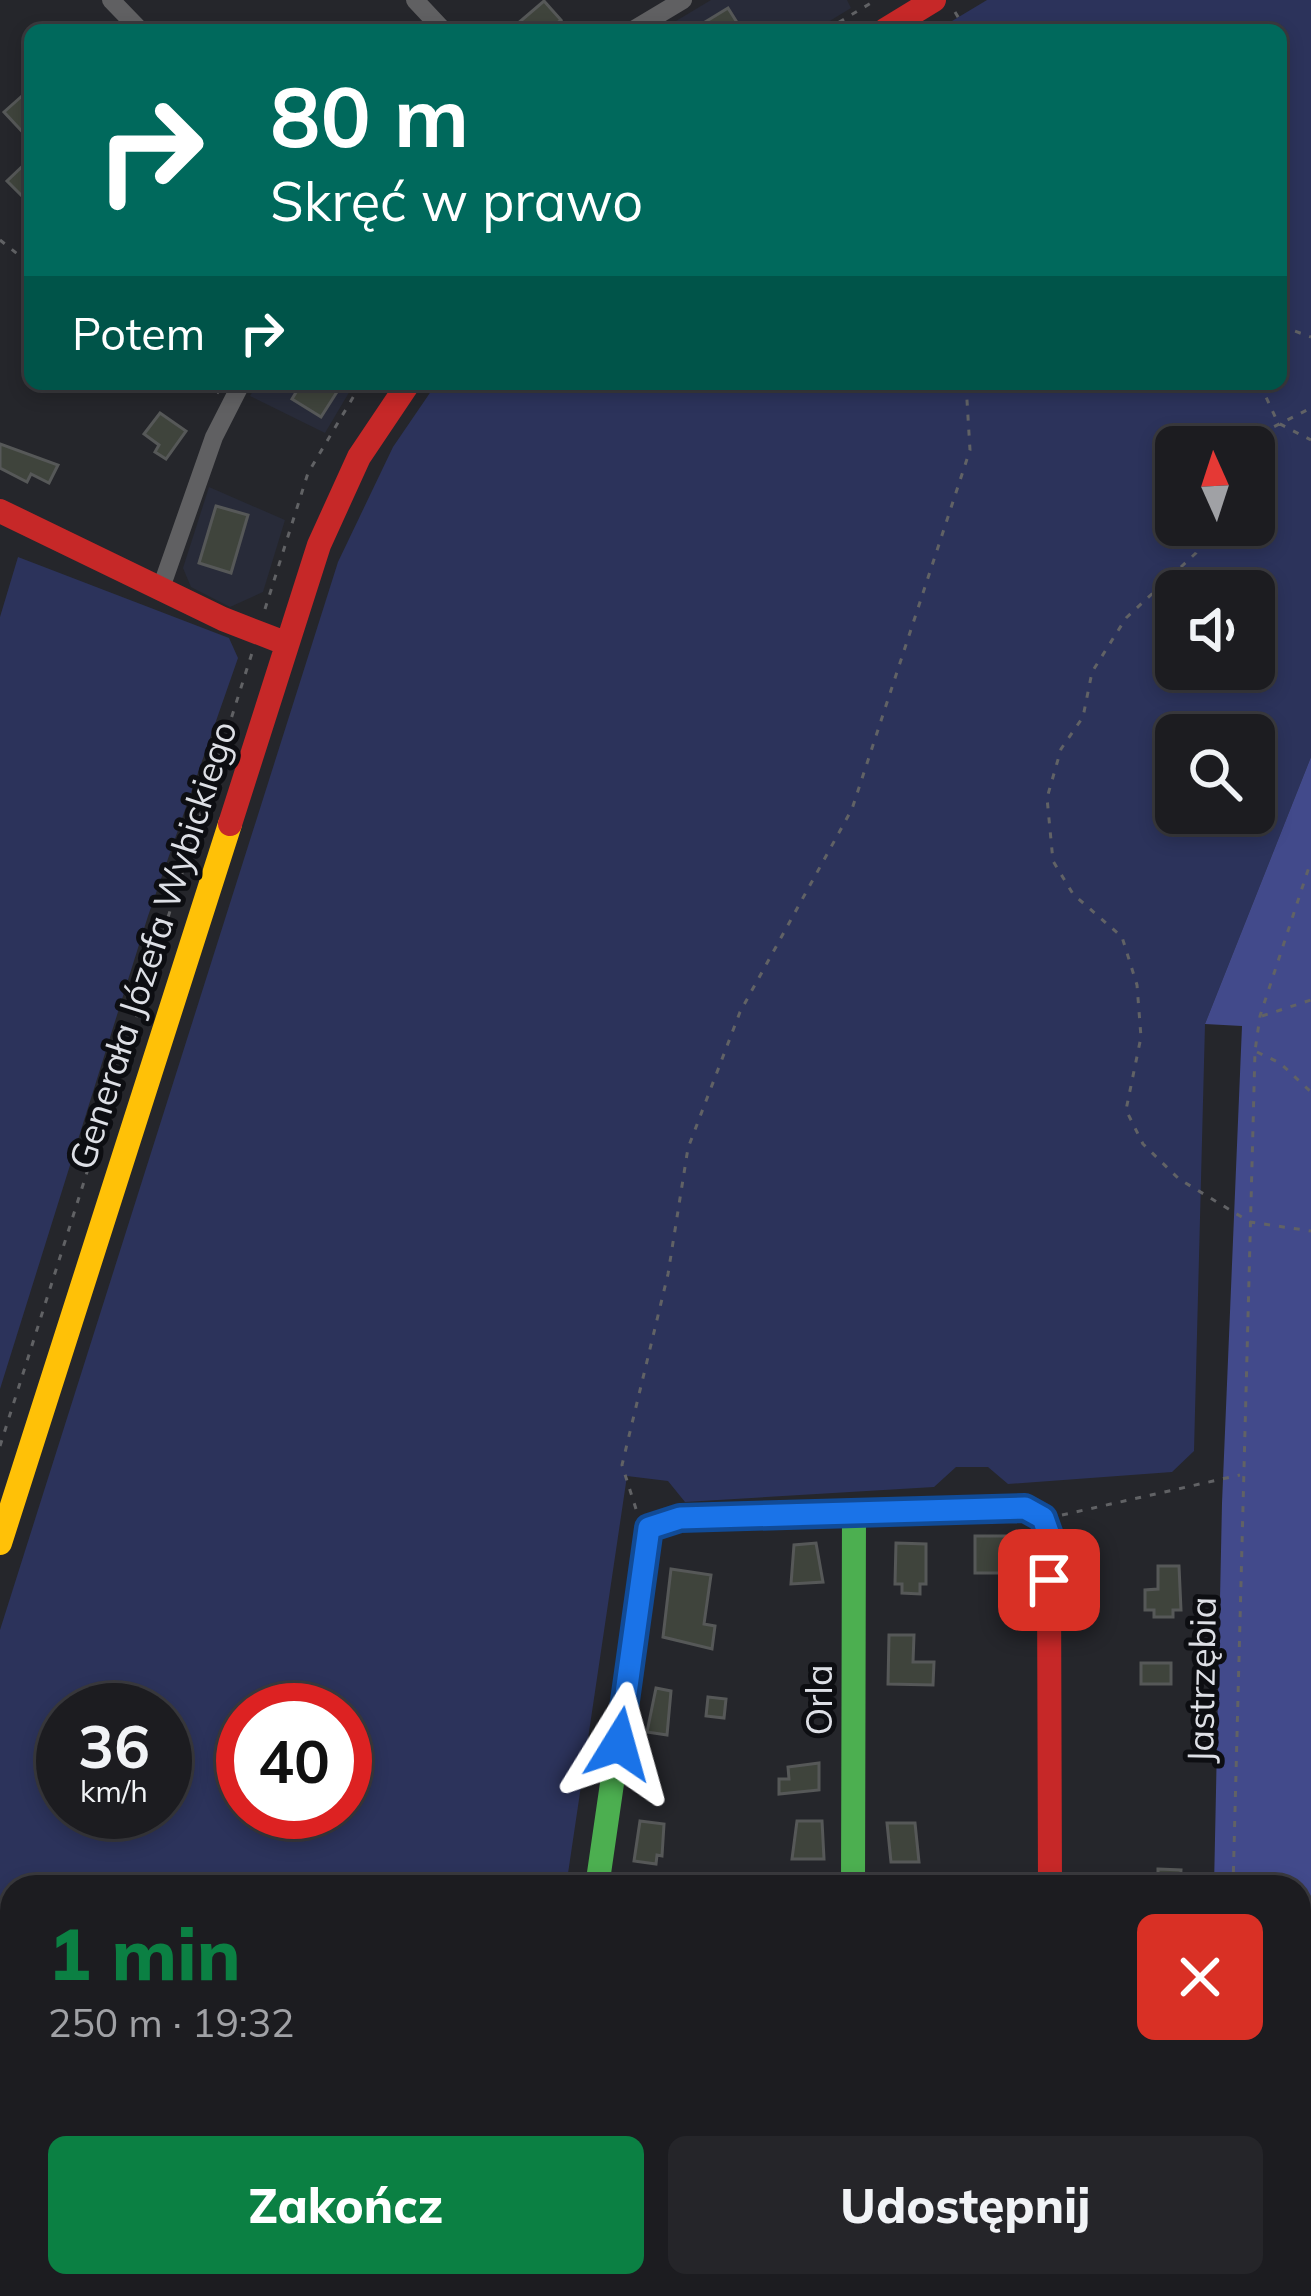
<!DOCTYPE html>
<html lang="pl">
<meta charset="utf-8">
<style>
:root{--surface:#1c1c20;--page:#252529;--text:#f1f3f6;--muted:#a0a1a5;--line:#3a3a3e;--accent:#0b8043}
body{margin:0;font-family:Mulish,sans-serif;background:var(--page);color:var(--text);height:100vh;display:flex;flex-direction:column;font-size:45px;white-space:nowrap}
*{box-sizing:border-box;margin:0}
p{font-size:39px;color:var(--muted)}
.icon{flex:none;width:66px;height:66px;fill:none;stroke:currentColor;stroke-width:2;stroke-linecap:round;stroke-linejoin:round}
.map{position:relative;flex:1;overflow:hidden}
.panel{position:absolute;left:0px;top:1875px;width:1311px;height:423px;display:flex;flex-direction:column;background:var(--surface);border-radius:36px 36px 0 0;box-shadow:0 6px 18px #0003,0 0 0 3px var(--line)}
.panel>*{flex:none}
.guide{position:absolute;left:24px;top:24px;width:1263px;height:366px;border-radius:18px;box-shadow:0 6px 18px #0003,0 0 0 3px var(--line);background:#00695c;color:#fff;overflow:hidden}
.needle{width:78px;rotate:357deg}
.tools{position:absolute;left:1155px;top:426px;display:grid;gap:24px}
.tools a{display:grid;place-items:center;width:120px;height:120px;border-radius:18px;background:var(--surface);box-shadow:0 6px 18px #0003,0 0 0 3px var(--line);font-size:60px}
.speed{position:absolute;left:36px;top:1683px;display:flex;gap:24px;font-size:60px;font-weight:700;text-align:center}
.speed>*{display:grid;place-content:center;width:156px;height:156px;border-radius:50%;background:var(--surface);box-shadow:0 6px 18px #0003,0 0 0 3px var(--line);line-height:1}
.speed small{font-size:30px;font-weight:400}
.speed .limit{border:18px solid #d22;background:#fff;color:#111}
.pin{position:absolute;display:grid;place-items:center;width:102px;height:102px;color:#fff;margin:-51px;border-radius:24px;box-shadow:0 6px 18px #0006}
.me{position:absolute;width:132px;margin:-66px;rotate:8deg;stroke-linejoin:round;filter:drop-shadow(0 0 9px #0008)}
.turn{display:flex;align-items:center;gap:42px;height:252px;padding:0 48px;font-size:54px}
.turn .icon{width:156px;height:156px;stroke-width:2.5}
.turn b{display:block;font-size:84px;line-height:102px}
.then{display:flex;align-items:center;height:114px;padding:0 48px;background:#0003;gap:24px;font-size:45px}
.round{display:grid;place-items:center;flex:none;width:126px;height:126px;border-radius:18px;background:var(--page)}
.summary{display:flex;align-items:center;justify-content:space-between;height:204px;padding:0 48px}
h1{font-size:72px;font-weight:800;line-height:90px;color:var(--accent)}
.action{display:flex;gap:24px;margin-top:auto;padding:24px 48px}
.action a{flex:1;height:138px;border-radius:18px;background:var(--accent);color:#fff;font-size:48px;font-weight:800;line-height:138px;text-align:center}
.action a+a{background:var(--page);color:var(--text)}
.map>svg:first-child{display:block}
.built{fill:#282b39}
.green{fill:#2c335b;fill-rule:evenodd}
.forest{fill:#424a8b}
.building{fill:#3f443c;stroke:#565858;stroke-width:3}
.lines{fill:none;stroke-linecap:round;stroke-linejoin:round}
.path{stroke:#616265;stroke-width:3;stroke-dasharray:6 9;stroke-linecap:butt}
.street{stroke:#606062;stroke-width:18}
.fast{stroke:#4caf50;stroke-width:24}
.slow{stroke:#ffc107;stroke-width:24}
.jam{stroke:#c62828;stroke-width:24}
.route-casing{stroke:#114b97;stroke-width:30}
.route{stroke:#1a73e8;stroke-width:21}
.labels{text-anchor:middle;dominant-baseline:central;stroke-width:10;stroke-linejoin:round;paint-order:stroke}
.street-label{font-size:36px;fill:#dddfe5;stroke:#0d0e12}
</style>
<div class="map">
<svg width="1311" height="2296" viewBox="0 0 1311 2296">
<rect width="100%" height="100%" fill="#25262b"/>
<path class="built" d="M711,0H847L851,8L815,30H661Z
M257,384H354L325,433L250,396Z
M209,487L285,520L263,592L230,607L191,587L183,568Z"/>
<path class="green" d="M987,0H1311V757L1205,1024L1194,1451L1172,1472L1008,1484L988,1467H956L934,1487L685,1502L668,1481L627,1476L566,1887H12V1912L0,1907V1630L338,562L393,447L436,384H1281V30H937ZM1176,447H1254V525H1176ZM1176,591H1254V669H1176ZM1176,735H1254V813H1176ZM63,1710H165V1812H63ZM243,1710H345V1812H243Z
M18,557L229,638L238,658L148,916L0,1389V617Z
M0,2053L12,2057V2286H131L128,2296H0Z"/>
<path class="forest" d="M1311,757V2296H1204V2286H1299V1887H1214L1222,1503L1242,1026L1205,1024Z"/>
<path class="building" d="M544,1L561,20L549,30H510Z
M728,8L738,24L728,30H692Z
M22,96L30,104V140L4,112Z
M30,159V204L7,181Z
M301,384H342L321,417L292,399Z
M160,413L186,431L166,459L155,452L159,445L144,434Z
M0,444L58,465L49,483L31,474L27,482L0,468Z
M216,506L248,515L231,573L199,563Z
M975,1536H1018V1554H1001V1573H975Z
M816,1543L823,1582L791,1584L794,1545Z
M896,1543L926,1544V1584H920V1594L902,1593V1584H895Z
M1158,1566H1179L1181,1610H1173V1617H1154V1610H1145V1590L1158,1589Z
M671,1569L711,1575L704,1624L715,1626L712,1649L663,1637Z
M889,1635H914L913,1662H934L933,1685L888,1684Z
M1141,1663H1171V1684H1141Z
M656,1688L671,1691L667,1735L647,1732Z
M708,1697L726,1699L724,1718L706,1716Z
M819,1763V1790L779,1794V1779H789L788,1767Z
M640,1821L664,1824L662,1856L657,1855L656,1864L634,1861Z
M797,1821H822L824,1859H792Z
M887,1823H915L919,1862H891Z
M1158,1869L1181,1870L1180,1887H1158Z"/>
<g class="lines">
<path class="path" d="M955,12L966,30
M826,30L876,0
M0,240L30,264
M1281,326L1311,337
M205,384L219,393
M1260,384L1278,423L1311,440
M1234,447L1311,408
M1208,525L1196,553L1126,618L1092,672L1083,717L1061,749L1047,798L1053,861L1073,894L1122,937L1137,985L1141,1037L1126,1110L1143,1144L1179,1179L1250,1222L1311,1231
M265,609L308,473L361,384
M1262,1016L1311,1000
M1257,1052L1280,1063L1311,1092
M0,1446L252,653
M636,1509L622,1465L668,1274L688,1148L740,1012L852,809L970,450L966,384
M1062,1515L1240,1475
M1233,1887L1255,1051L1260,1016L1311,861
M1299,1916L1311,1912
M1223,2296L1224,2286"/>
<path class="street" d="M111,0L140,30
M415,0L443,30
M633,30L683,0
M161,588L214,437L241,384
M0,1927L12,1932
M144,2296L148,2286
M547,2296L565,2291L582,2296
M647,2296V2286
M850,2296V2286
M1049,2296V2286"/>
<path class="fast" d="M597,1887L649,1528L680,1518L1005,1507L1035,1512L1049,1535V1580
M853,1887L854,1513"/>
<path class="slow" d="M0,1543L230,824"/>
<path class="jam" d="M885,30L934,0
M0,511L223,619L285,643
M230,824L319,545L359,457L408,384
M1049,1580L1050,1887"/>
</g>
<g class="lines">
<g class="route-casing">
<path id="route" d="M619,1744L649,1528L680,1518L1025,1508L1043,1518L1049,1535V1580"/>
</g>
<use href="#route" class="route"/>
</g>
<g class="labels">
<g class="street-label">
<text transform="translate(152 945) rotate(-72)">Generała Józefa Wybickiego</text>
<text transform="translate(1201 1680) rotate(-89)">Jastrzębia</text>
<text transform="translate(818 1700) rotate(-90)">Orla</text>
</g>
</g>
</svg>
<div class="tools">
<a><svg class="needle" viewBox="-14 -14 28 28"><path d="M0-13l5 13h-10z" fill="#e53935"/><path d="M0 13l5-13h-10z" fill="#a0a1a5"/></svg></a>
<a><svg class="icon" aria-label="sound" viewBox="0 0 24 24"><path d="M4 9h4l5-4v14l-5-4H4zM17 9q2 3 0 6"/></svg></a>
<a><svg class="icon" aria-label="search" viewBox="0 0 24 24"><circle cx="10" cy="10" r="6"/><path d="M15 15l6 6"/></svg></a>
</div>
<div class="speed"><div>36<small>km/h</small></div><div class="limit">40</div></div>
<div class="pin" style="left:1049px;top:1580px;background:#d93025"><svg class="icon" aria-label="arrive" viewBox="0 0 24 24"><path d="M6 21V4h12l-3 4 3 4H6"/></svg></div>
<svg class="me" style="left:619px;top:1744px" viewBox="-20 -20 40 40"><path d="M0-17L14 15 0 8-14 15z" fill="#1a73e8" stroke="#fff" stroke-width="4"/></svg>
<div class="guide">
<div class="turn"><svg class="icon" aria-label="right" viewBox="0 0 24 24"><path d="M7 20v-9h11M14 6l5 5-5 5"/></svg><div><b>80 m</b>Skręć w prawo</div></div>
<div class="then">Potem<svg class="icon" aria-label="right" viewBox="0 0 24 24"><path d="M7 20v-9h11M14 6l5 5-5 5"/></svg></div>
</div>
<section class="panel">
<div class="summary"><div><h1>1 min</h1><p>250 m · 19:32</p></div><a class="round" style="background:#d93025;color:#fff"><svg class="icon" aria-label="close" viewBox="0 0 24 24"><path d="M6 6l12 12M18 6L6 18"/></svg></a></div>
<div class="action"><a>Zakończ</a><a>Udostępnij</a></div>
</section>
</div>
